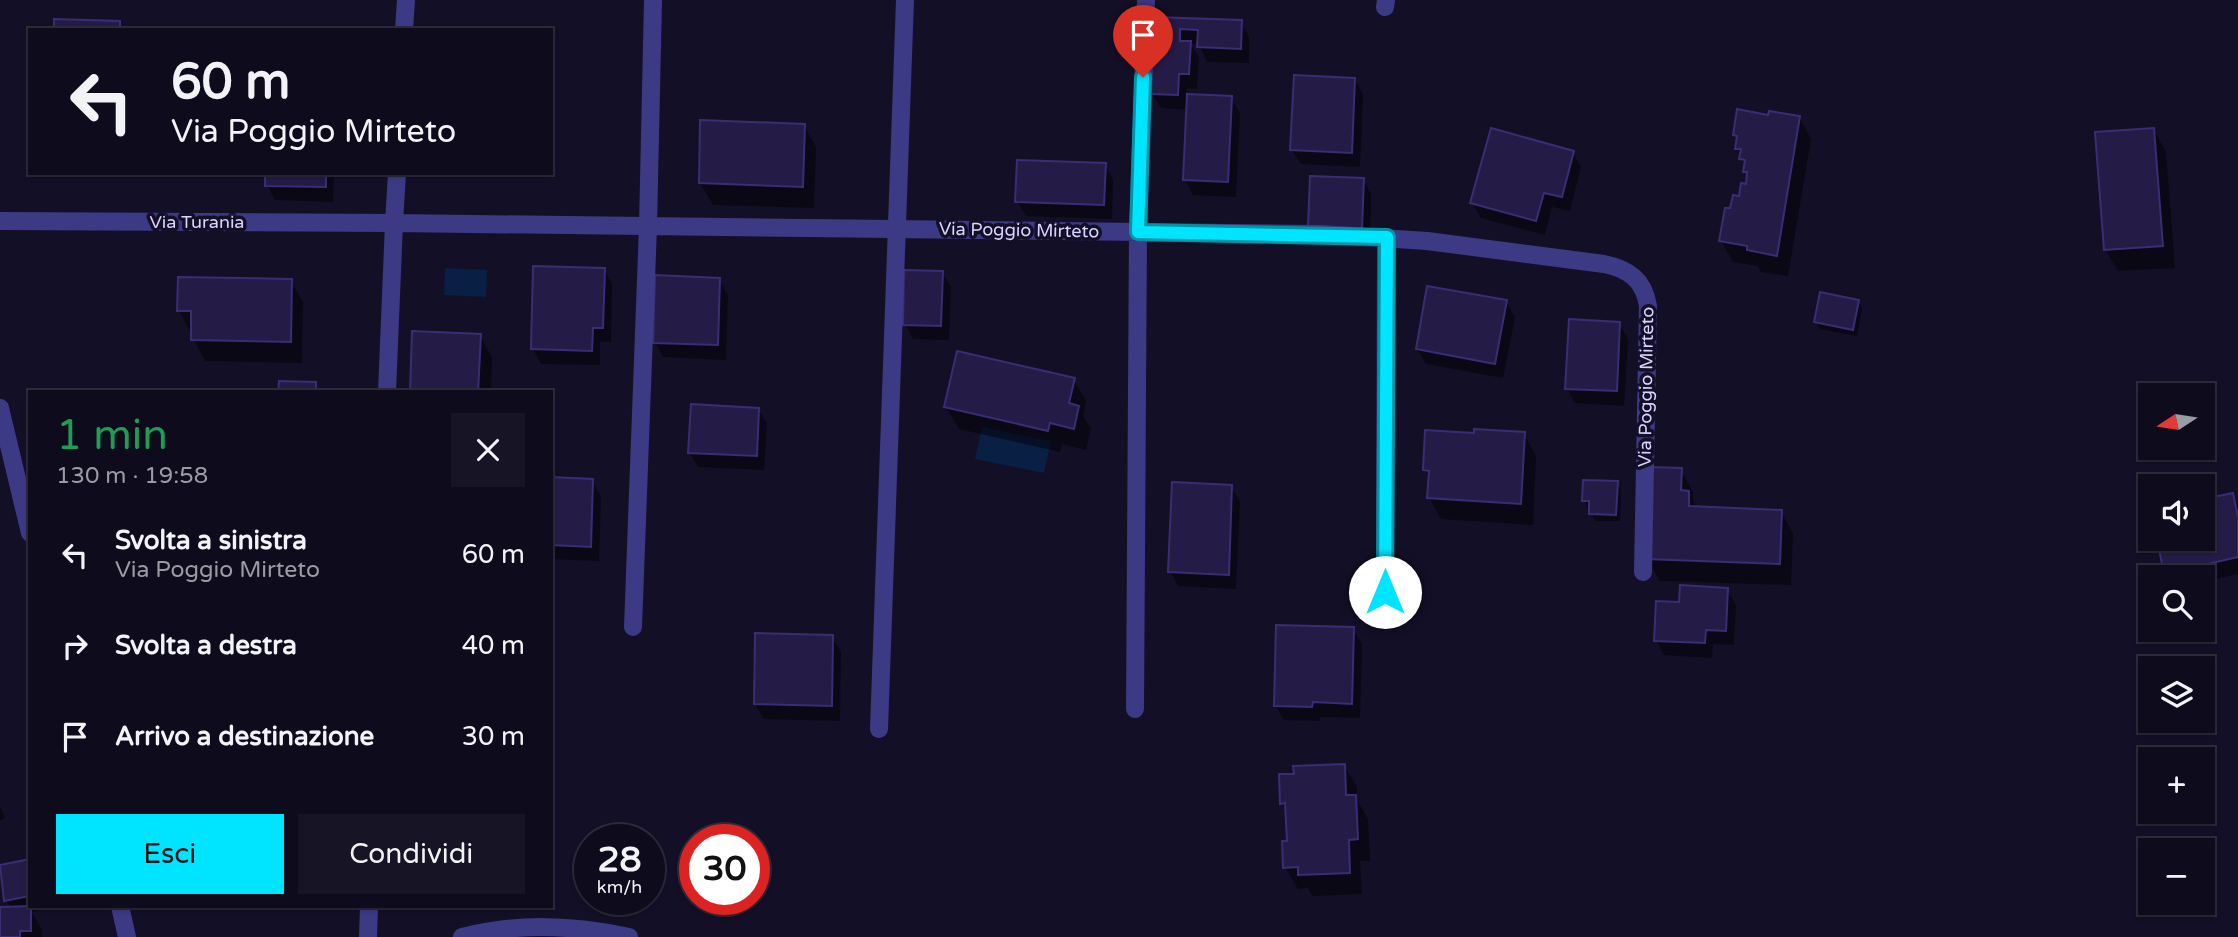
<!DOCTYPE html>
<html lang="it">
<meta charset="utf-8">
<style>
:root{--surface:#0e0b1c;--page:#171425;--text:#f1f3f6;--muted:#9b9ba3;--line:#2e2b3b;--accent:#00e5ff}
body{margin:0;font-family:"Varela Round",sans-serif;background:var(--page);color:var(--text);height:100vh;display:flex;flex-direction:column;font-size:26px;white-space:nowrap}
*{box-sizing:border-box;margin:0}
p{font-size:23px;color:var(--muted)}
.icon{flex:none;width:38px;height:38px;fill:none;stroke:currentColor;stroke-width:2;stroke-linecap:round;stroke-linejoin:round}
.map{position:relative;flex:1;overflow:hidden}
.details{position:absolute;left:28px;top:390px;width:525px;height:518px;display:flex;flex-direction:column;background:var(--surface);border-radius:0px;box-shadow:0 2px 5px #0004,0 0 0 2px var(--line)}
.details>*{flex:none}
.top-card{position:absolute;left:28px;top:28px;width:525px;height:147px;border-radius:0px;box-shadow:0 2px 5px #0004,0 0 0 2px var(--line);background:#0e0b1c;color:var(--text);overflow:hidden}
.needle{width:46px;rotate:258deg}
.controls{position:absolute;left:2138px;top:383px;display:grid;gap:14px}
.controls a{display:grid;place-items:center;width:77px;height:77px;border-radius:0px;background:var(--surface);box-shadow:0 2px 5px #0004,0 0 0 2px var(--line);font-size:35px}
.speed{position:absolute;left:574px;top:824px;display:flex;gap:14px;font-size:35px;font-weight:700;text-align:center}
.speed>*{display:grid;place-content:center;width:91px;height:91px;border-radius:50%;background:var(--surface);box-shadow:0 2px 5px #0004,0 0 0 2px var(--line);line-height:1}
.speed small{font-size:18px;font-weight:400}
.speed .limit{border:10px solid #d22;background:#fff;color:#111}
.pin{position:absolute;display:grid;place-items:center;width:60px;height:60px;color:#fff;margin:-72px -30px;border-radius:50% 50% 50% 0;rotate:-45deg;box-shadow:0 0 7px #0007}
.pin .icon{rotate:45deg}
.me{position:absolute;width:77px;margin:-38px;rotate:0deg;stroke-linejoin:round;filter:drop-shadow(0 0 5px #0008)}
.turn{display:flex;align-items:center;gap:24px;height:147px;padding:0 28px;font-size:32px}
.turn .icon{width:91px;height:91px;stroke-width:2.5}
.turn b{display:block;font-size:49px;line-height:60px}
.round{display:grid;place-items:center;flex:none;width:74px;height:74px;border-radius:0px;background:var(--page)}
.head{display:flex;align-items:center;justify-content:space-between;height:119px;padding:0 28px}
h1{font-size:42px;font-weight:600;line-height:52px;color:#1e9e55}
.primary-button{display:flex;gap:14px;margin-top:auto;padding:14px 28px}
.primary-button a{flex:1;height:80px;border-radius:0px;background:var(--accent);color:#111;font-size:28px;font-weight:600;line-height:80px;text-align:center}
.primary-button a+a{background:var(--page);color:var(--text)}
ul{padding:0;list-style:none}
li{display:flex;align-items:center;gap:21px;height:91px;padding:0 28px}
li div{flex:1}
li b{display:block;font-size:26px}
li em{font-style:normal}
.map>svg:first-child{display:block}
.water{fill:#0a1f44}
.shadow{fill:#0007}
.building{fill:#241b47;stroke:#3b2d73;stroke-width:2}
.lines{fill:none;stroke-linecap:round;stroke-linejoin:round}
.street{stroke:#3d3a85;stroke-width:18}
.route-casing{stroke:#0095a6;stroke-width:18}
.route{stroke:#00e5ff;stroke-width:12}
.labels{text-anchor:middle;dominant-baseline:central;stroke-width:7;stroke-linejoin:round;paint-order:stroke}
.street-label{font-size:18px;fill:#d9d4ff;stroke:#130f26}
</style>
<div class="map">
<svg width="2238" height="937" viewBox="0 0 2238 937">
<rect width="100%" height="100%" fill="#130f26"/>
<path class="water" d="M445,268L487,270L486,297L444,295Z
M982,427L1051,441L1044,473L975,459Z"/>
<path class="shadow" d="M1155,19L1241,22L1249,37V63L1207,62L1199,44H1191L1199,58L1197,89L1187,88L1186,96L1231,98L1240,113L1236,197L1193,195L1185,180L1188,110L1161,108L1152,94Z
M1354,79L1363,94L1360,167L1301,164L1292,150Z
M1770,117H1799L1811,139L1788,276L1761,272L1758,266L1733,262L1721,240L1732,210L1747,186L1746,167L1737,148L1738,141L1734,135Z
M804,125L816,147L814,208L713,205L700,183Z
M2154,130L2166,152L2175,268L2118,271L2106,250Z
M1573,153L1581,167L1570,211L1552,207L1545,235L1481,218L1472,203Z
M1105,165L1113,180L1112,219L1026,216L1017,201Z
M267,173H334L333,202L275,200L267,185Z
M1363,179L1371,194L1370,242L1319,241Z
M604,269L612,284L611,342H600V365L541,364L533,349Z
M942,273L951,287L949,340L913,339L905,324Z
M719,280L728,294L726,360L663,357L655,342Z
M291,281L303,302L302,363L205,361L179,310Z
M1858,301L1862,308L1857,336L1820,329L1816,322Z
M1506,302L1515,317L1503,378L1426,364L1417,349Z
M1619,324L1628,339L1624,406L1575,403L1567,388Z
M480,336L492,357L491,392H412Z
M1074,380L1086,401L1083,416L1091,429L1086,450L1062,444L1060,452L959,429L946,407Z
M758,409L767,424L764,470L698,467L689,452Z
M1524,434L1536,456L1533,525L1441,519L1429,497L1430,479L1425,470L1475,435Z
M1681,470L1693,492V501L1698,509L1781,512L1793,534L1791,585L1660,581L1647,559Z
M551,479L592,481L601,496L599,561L551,559Z
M1617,483L1621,490L1620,521H1595L1591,514V508H1588L1584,501Z
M1231,487L1240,502L1236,589L1178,586L1170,571Z
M2232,495L2238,505V574L2203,582V578H2169L2159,539H2203Z
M1727,590L1736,605L1734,645L1713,644L1712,658L1664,655L1656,640Z
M1353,629L1362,644L1360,718L1320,717V721L1284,720L1275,705Z
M832,637L841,652L840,721L764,719L755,704Z
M1344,765L1357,787V800L1368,819L1370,861H1360L1362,894L1312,896L1308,888L1298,889L1285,867L1289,842L1288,812L1282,803L1296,775Z
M0,806L5,818L0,820Z
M30,861V906H59L32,912L42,930V937H0V908H11L6,900L0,867Z"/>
<path class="building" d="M1154,17L1242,20L1241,49L1197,47L1198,30L1180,29V41H1191L1189,74H1179L1178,95L1151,94Z
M54,19L120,21V30H54Z
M1294,75L1355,78L1352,153L1290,150Z
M1187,94L1232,96L1228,182L1183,180Z
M1737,109L1768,115L1769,111L1800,116L1777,256L1747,250V246L1719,241L1725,208H1730L1733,195L1739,196L1741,183L1746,184L1747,172H1743L1745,160L1739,159L1741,149H1735L1737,136L1733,135Z
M700,120L805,124L803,187L699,183Z
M1491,128L1574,151L1562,197L1544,193L1536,221L1470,203Z
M2154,128L2163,246L2104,250L2095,132Z
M1017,160L1106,163L1104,205L1015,202Z
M265,173H326V187L265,186Z
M1310,176L1364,178L1362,228L1308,226Z
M533,266L605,268L603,328H593L592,351L531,349Z
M904,270L943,271L941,326L903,325Z
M655,275L720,278L718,345L653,343Z
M178,277L292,279L291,342L191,340V311H177Z
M1427,286L1507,300L1495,364L1416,349Z
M1820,292L1859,300L1853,330L1814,322Z
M1569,319L1620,322L1617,391L1565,389Z
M412,331L481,334L478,392H410Z
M957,351L1075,378L1069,403L1079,406L1074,429L1050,423L1048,431L944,407Z
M279,381L316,382V392H278Z
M691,404L759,408L757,456L688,453Z
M1474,429L1525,432L1521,504L1427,498L1429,471L1423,470L1425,430L1474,433Z
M1649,467L1682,468L1681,490L1689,491V506L1782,510L1780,564L1646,559Z
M551,477L593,479L591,547L551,545Z
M1583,480L1618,481L1616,515L1589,514V501H1582Z
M1172,482L1232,485L1229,575L1168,572Z
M2233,493L2238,517V557L2164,574L2157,539H2203V499Z
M1680,585L1728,588L1726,631L1706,630L1705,643L1654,641L1656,601L1679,602Z
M1276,625L1354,627L1352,704L1313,702L1312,707L1274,706Z
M755,633L833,635L832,706L754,704Z
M1345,764L1346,795H1356L1358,839L1349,840L1350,873L1298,875V867L1283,868L1282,841H1287L1285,803L1280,804L1279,774H1294L1293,766Z
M30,859V896L4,901L0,865Z
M31,906V931H20V937H0V907Z"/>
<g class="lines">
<path class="street" d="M1385,7L1386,0
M404,30L406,0
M0,221L394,223L397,173
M387,392L394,223L1319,234L1427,241L1604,264C1629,269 1644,280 1648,306L1643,572
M0,408L30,533
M1385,592L1386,237
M633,627L648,226L653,0
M1135,709L1138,232L1146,0
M879,729L905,0
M120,906L127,937
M368,937L369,906
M462,937C518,922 573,925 629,937"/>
</g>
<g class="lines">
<g class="route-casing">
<path id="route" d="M1143,77L1138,232L1387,237L1385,592"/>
</g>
<use href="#route" class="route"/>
</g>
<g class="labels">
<g class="street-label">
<text x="197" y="222">Via Turania</text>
<text transform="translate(1019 230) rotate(1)">Via Poggio Mirteto</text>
<text transform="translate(1646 387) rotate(-89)">Via Poggio Mirteto</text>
</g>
</g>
</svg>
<div class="controls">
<a><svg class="needle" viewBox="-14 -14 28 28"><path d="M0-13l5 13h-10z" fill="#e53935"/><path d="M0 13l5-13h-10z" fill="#9b9ba3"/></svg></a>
<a><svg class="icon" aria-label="sound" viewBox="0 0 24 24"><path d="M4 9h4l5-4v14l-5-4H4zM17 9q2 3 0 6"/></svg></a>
<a><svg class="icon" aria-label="search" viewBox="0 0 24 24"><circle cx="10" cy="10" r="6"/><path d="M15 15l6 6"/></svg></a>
<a><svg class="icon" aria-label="layers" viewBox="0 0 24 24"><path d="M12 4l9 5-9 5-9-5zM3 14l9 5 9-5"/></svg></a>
<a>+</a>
<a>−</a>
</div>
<div class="speed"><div>28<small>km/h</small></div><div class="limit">30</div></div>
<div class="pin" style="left:1143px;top:77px;background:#d93025"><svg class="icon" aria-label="arrive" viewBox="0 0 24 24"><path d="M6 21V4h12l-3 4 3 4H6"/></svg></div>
<svg class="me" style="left:1385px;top:592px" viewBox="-20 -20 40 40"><circle r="19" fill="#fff"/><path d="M0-13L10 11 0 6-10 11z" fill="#00e5ff"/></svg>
<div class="top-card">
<div class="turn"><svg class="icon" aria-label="left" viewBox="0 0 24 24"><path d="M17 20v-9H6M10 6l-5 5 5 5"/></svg><div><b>60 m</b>Via Poggio Mirteto</div></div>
</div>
<section class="details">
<div class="head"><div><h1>1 min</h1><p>130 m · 19:58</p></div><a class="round"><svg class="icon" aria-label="close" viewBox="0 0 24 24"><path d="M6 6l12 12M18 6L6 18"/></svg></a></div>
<ul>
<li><svg class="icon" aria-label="left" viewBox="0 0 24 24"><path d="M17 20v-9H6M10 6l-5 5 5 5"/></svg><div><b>Svolta a sinistra</b><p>Via Poggio Mirteto</p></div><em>60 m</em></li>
<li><svg class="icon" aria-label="right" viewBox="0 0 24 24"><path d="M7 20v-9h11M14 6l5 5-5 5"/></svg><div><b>Svolta a destra</b></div><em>40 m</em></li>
<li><svg class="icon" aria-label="arrive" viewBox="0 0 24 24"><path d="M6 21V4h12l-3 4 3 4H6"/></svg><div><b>Arrivo a destinazione</b></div><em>30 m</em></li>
</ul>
<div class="primary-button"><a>Esci</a><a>Condividi</a></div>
</section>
</div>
